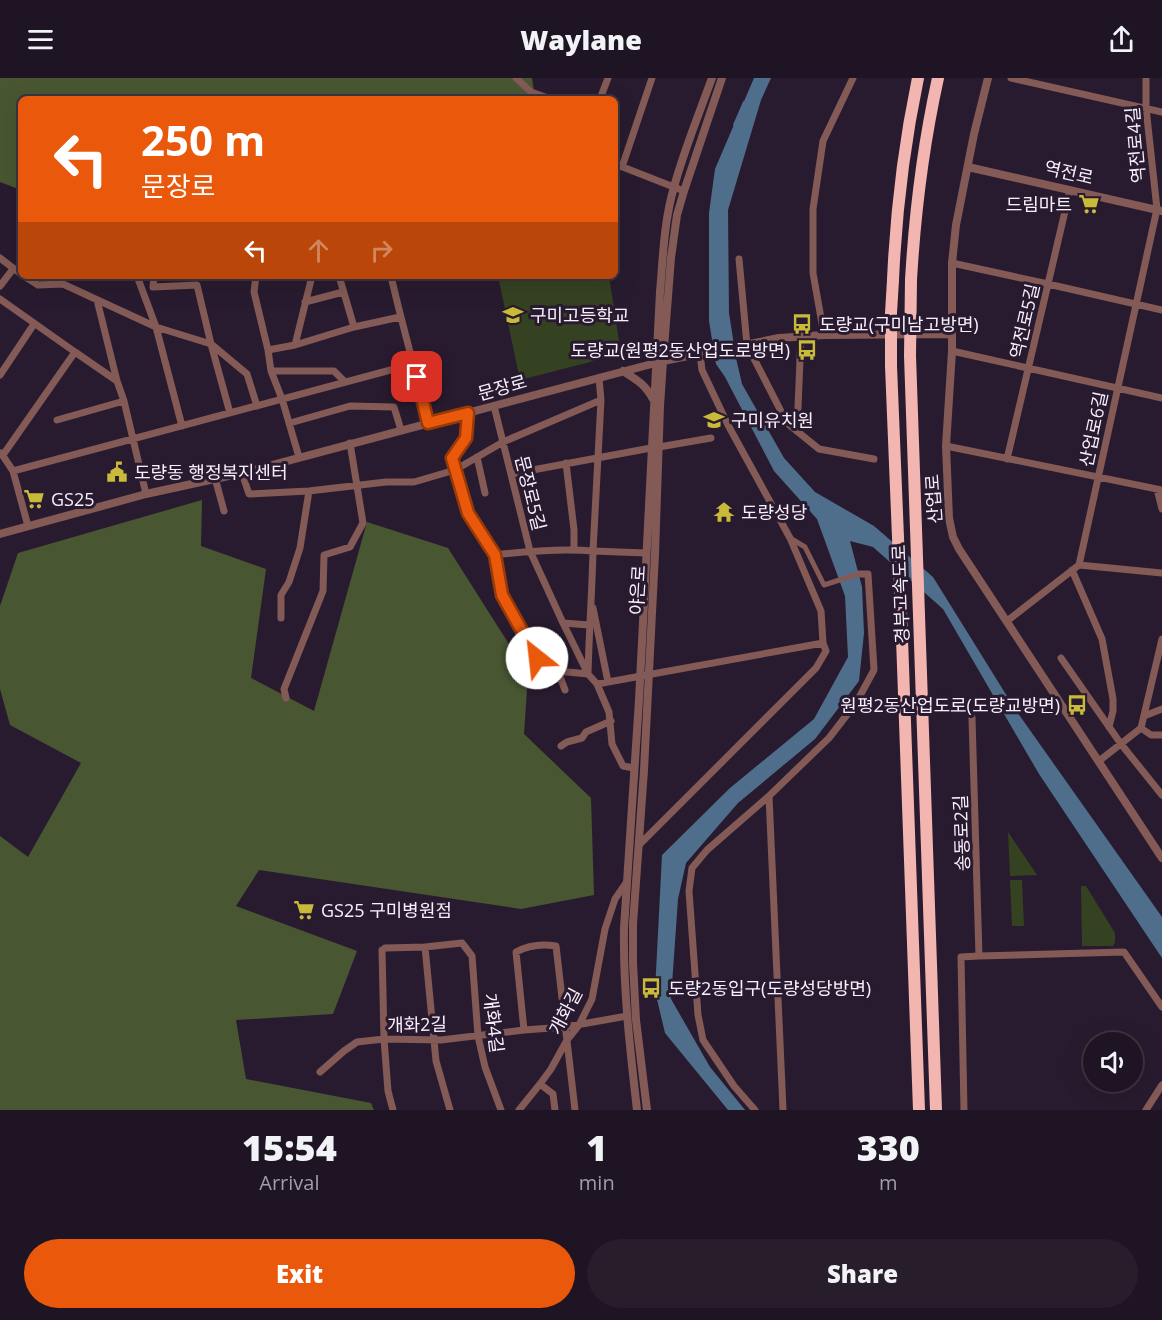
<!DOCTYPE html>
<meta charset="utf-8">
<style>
:root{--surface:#1f1423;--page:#271d2b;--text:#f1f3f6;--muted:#a19ea6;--line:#3c3341;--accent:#ea580c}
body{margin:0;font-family:"Open Sans","Noto Sans KR",sans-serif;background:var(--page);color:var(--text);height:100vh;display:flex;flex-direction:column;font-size:22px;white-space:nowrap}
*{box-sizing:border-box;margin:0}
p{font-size:20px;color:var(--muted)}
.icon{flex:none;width:33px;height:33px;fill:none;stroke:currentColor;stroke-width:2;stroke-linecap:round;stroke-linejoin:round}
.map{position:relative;height:1032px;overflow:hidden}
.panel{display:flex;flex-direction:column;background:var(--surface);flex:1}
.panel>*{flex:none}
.hud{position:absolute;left:18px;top:18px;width:600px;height:183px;border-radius:9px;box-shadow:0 6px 24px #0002,0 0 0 2px var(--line);background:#ea580c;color:#fff;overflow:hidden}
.tools{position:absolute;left:1083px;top:954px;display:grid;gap:12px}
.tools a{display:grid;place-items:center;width:60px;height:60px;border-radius:50%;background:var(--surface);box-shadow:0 6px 24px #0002,0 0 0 2px var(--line);font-size:30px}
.pin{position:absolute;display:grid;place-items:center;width:51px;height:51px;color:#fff;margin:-26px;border-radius:12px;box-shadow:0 3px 9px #0006}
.me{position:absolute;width:66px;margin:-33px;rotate:331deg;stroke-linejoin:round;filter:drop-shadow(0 0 4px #0008)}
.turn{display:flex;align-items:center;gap:21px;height:126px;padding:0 24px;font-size:27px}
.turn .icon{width:78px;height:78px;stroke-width:2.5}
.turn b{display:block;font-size:42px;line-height:51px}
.lanes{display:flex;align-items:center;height:57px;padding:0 24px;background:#0003;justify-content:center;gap:30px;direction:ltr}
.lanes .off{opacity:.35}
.eta{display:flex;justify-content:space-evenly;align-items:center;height:102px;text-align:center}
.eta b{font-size:36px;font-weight:800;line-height:42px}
.action{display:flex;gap:12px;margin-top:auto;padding:12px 24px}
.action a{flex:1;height:69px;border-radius:36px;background:var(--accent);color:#fff;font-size:24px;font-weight:800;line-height:69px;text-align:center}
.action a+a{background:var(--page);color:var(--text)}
header{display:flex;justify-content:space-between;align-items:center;height:78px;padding:0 24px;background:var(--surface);font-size:27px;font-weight:800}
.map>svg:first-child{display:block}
.green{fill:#354222}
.forest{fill:#485732}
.water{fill:#4e6e8c}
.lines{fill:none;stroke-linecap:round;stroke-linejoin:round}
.stream{stroke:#4e6e8c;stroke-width:2}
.pedestrian{stroke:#835a56;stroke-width:5}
.minor{stroke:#835a56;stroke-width:7}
.tertiary{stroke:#835a56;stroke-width:8}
.motorway{stroke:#f2b5af;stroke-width:12}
.motorway-bridge{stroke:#f2b5af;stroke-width:12}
.route-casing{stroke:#983908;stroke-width:15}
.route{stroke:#ea580c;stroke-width:10}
.labels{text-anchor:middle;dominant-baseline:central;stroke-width:6;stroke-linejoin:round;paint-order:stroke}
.street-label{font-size:18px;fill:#f8effc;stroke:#291b2f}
.poi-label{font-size:18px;fill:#f8effc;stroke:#291b2f;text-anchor:start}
</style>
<header><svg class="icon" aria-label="menu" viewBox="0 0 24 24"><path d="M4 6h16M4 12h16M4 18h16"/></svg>Waylane<svg class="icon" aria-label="share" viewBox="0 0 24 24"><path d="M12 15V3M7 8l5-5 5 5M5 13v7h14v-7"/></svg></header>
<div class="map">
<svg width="1162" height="1032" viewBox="0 0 1162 1032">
<rect width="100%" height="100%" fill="#291b2f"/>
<path class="green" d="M498,198H609L621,276L520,302Z
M1008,754L1037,797L1010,798Z
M1010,802H1022L1024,848H1012Z
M1081,808H1086L1115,855V864L1113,868H1082Z"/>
<path class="forest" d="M0,0H532L535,21H21V112L0,104Z
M202,422L201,468L266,491L251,600L314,633L367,444L448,470L528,596L524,656L591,720L594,817L521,831L259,792L236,828L357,873L333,936L236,942L246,1001L371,1025L374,1032H0V758L28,779L81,685L10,647L0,611V528L18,475Z"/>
<path class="water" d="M754,0H771L761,22L728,132L729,235L736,280L742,306L784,380L815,414L874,448L933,499L1015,631L1162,839V880L1039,696L943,531L873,469L850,463L862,509L864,555L859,603L815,661L738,725L686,785L678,821L671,921L710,989L745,1032H728L665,955L655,913L662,777L730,710L814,641L848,579L845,518L817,441L774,393L725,299L716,286L709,243V135L715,91Z"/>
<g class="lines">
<path class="stream" d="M734,47L744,24"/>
<path class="pedestrian" d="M790,460L805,469L824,507L858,496"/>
<path class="minor" d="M516,0L531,14L551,21
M1011,0L1162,34
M600,21L608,0
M615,86L684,113
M622,89L652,0
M0,180L21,196
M739,181L747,267L787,345L819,371L874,381
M952,185L1048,206L1162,232
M24,198L38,207L63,206L156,249
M137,198L156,249
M154,198L153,209L197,207L211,266L247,296L257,328
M256,198L254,214L268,272
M312,198L295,267L354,249L400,239
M339,198L354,249
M391,198C402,247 417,296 427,345
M0,208L13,191
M0,221L75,274
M97,222L117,303
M305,224L343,214
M824,257L813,195V131L823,63L853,0
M295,267L268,272L271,293L282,321L299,379
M952,273L1162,320
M271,293H334L345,304
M0,297L34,246
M601,322L593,473L646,475
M494,328L530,473L563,545
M468,335L466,360L452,380L468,435L495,477L502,517L537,581L558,593L588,596C589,555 592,514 593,473C560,470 528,473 495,477
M57,342L124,323
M290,345L350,328L394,329L401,352
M182,348L156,249L211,266L230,335
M797,353L801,258
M946,368L1162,412
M659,369L711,360
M1,375L13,393L28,448
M3,377L75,274L117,303L124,323L146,416
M477,379L485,415
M1007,381L1070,112
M566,385L574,452V471
M13,393L413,286
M242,395L249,416L309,413L386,404H414L455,392L503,364L601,322L599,300
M511,396L651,370
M215,400L224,433
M1157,411L1162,431
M1079,487L1162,495
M1072,492L1102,561L1113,621V633L1109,649
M593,530L608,604
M281,540V517L289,504L300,470L309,413
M1007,543L1079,487L1157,131L1146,30V0
M589,547L563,545L588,596L597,606L609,634L612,666L623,688L634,690
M1061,580L1121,666L1162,717
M558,593L565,612
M597,606L823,565
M286,620L284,611L323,513L324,477L350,469L363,445L350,365
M969,633L972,640L979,878L1124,874L1162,929
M1144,638L1162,631
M1141,650L1151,657H1162
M561,668L567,664L582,660L586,654L611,643
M1099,683L1141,650L1162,561
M769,718L783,1032
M639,767L816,590L826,573L823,565L821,533L790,460L728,347L702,292L700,276
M425,869L462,865L472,878L478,958L485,989L501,1032
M385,870L425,869L436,983L450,1032
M382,872L384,961L388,1013L393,1032
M524,952L516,874C529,867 543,866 556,868L575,1032
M320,994L344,973L357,964L384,961L441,962L524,952L565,949L627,938
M540,1006L553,1016L555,1032
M519,1032L540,1006L551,991L567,962L579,947L592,921L605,851L615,821L626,805
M755,1032L734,1008L703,962L698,937L689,813L692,790L707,772L769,718L829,660L856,625L874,592L868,496H858
M964,1032L961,879L979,878
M1146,1032L1162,1007"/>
<path class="tertiary" d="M988,0L974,56L956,147L952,185V273L946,368L949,440L953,459L959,471L1162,780
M968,89L1162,133
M623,293C637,302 645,306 653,321
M0,456L146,416L242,395L663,283L779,260L824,257L951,256
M637,1032C630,971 623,911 624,850L639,622L660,214C663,179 664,143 674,109C684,72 699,36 712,0
M647,1032L636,942L633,885V846L644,692L655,476L660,328L663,283L671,180L677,137L684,113L722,0"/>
<path class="motorway" d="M893,202C896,134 904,67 918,0
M911,202C915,133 923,68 938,0
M901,533L919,1032
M919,537L936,1032"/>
<path class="motorway-bridge" d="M893,202L891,235V288L901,533
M911,202L910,278L919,537"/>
</g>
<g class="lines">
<g class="route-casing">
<path id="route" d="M417,299L428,345L468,335L466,360L452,380L468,435L495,477L502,517L537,580"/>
</g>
<use href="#route" class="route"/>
</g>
<defs>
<g id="supermarket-bare" transform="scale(1.62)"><path d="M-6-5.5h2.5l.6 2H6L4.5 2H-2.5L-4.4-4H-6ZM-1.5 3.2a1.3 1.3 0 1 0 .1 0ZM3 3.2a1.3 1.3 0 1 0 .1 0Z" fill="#caba3a" stroke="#291b2f" stroke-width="2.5" paint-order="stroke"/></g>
<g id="school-bare" transform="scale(1.62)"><path d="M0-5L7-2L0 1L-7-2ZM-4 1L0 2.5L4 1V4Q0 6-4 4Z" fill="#caba3a" stroke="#291b2f" stroke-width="2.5" paint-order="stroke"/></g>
<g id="bus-bare" transform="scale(1.62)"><path d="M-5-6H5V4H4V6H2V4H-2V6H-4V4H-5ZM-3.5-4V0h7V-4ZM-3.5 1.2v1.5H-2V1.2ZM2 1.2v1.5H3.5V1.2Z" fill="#caba3a" stroke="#291b2f" stroke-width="2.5" paint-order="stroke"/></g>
<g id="civic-bare" transform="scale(1.62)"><path d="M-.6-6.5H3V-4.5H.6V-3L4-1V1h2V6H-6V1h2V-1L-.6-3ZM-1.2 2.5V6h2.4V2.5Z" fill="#caba3a" stroke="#291b2f" stroke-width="2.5" paint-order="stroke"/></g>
<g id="temple-bare" transform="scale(1.62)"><path d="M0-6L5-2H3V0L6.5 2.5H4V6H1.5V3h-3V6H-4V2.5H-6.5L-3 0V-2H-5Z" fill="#caba3a" stroke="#291b2f" stroke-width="2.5" paint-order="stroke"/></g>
</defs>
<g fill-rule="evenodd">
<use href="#supermarket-bare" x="1089" y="126"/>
<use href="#school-bare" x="513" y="237"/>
<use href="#bus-bare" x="802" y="246"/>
<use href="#bus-bare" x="807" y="272"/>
<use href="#school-bare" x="714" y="342"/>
<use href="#civic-bare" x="117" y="394"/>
<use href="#supermarket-bare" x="34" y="421"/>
<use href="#temple-bare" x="724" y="434"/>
<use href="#bus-bare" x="1077" y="627"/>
<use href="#supermarket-bare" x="304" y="832"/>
<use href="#bus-bare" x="651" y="910"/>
</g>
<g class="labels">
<g class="street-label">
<text transform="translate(1135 67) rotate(-95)">역전로4길</text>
<text transform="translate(1069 94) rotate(13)">역전로</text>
<text transform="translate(1024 243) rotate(-77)">역전로5길</text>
<text transform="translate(502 309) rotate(-16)">문장로</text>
<text transform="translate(1093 351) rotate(-78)">산업로6길</text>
<text transform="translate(531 415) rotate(76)">문장로5길</text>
<text transform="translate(933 421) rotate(-94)">산업로</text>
<text transform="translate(637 512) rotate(-87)">야은로</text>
<text transform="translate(900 516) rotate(-92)">경부고속도로</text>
<text transform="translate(961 755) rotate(-92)">송동로2길</text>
<text transform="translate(565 933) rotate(-62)">개화길</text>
<text transform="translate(494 945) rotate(83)">개화4길</text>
<text transform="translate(417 946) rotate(-1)">개화2길</text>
</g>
<g class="poi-label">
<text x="1072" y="126" text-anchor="end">드림마트</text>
<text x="530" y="237">구미고등학교</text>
<text x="819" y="246">도량교(구미남고방면)</text>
<text x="790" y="272" text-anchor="end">도량교(원평2동산업도로방면)</text>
<text x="731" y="342">구미유치원</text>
<text x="134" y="394">도량동 행정복지센터</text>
<text x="51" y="421">GS25</text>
<text x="741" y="434">도량성당</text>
<text x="1060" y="627" text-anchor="end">원평2동산업도로(도량교방면)</text>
<text x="321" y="832">GS25 구미병원점</text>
<text x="668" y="910">도량2동입구(도량성당방면)</text>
</g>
</g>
</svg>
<div class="tools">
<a><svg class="icon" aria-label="sound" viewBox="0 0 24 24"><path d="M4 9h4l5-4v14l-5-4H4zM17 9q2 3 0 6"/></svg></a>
</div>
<div class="pin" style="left:417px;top:299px;background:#d93025"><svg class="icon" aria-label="arrive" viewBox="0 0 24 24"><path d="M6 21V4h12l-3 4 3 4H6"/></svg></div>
<svg class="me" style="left:537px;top:580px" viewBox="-20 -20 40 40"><circle r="19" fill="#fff"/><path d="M0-13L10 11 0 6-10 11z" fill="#ea580c"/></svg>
<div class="hud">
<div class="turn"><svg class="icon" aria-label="left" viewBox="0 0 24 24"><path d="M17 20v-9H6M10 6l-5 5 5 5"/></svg><div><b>250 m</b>문장로</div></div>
<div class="lanes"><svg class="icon" aria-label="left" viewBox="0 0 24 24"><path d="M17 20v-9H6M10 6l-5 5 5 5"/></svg><svg class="icon off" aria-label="ahead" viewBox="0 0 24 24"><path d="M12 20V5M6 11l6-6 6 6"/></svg><svg class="icon off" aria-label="right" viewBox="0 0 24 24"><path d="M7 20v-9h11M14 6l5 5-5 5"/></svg></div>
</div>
</div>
<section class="panel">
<div class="eta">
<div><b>15:54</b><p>Arrival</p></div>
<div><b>1</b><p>min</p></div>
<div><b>330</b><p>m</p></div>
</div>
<div class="action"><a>Exit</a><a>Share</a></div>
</section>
